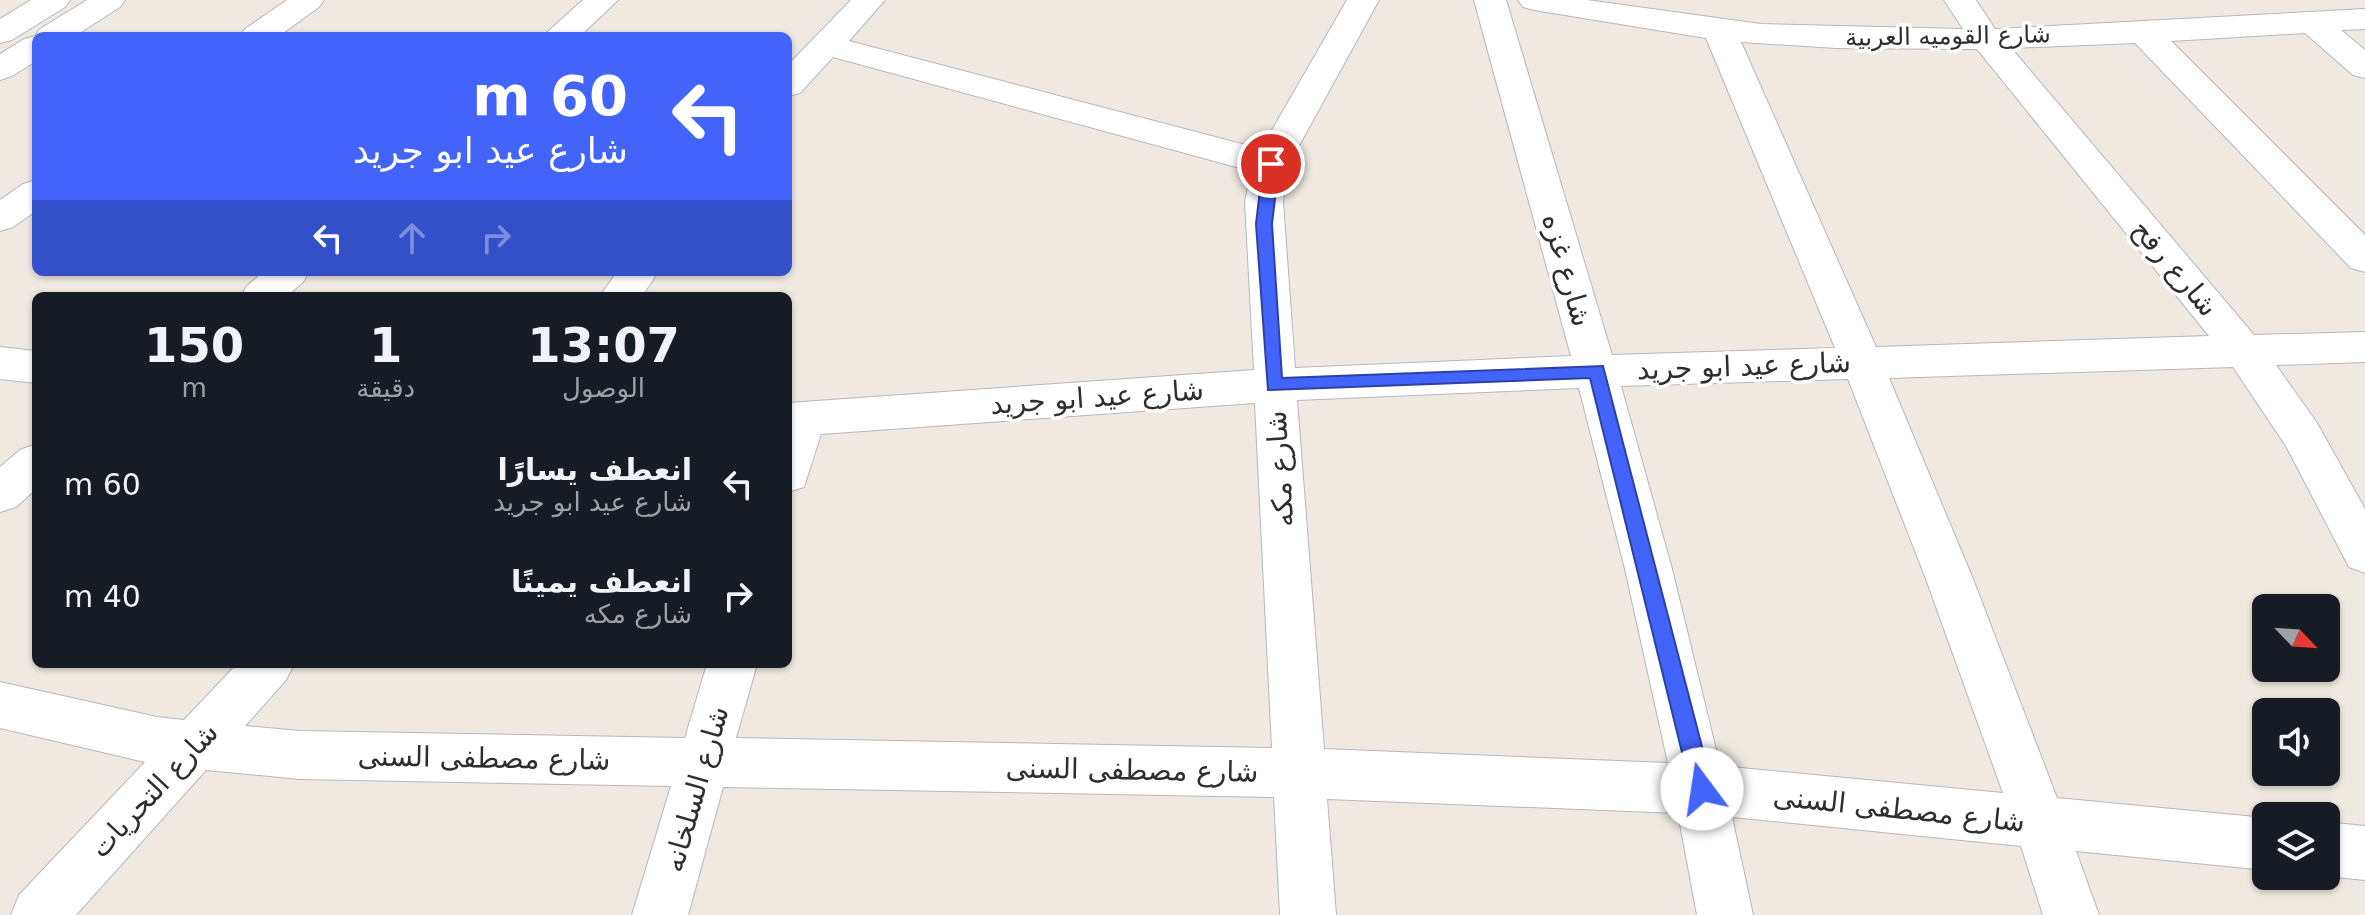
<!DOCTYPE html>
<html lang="ar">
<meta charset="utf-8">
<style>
:root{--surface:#171b24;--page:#20242c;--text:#f1f3f6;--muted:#9ea1a6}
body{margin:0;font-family:"DejaVu Sans",Cairo,sans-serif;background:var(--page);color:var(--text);direction:rtl;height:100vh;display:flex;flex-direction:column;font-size:30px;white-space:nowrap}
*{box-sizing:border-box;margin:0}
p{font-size:26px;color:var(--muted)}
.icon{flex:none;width:44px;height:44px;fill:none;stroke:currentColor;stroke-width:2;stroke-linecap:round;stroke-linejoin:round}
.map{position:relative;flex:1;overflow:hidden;direction:ltr}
.side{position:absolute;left:32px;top:292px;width:760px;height:376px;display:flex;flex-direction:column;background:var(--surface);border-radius:12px;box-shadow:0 2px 6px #0004;direction:rtl}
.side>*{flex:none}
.top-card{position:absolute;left:32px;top:32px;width:760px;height:244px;border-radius:12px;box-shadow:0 2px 6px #0004;direction:rtl;background:#4264fb;color:#fff;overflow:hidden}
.needle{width:52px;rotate:115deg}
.tools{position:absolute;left:2252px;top:594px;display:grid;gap:16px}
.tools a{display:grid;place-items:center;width:88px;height:88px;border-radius:12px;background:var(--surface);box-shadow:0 2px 6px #0004;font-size:40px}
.pin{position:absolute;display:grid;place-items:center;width:68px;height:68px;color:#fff;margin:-34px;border:4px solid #fff;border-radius:50%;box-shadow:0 2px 8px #0007}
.me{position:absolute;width:88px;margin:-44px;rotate:346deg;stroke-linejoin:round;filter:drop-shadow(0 0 6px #0008)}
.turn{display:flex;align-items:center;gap:28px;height:168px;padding:0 32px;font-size:36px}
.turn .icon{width:104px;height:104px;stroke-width:2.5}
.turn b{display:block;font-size:56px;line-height:68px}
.lanes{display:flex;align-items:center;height:76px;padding:0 32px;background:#0003;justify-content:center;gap:40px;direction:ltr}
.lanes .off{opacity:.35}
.eta{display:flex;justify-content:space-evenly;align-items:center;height:136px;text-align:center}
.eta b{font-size:48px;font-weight:800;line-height:56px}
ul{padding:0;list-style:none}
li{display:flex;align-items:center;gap:24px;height:112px;padding:0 32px}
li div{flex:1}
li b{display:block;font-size:30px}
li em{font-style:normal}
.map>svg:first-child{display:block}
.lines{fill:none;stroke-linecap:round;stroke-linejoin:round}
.minor-casing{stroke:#b4b7c1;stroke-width:2}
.minor{fill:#fff;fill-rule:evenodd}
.route{fill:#4264fb;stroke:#2b41a3;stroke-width:2}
.labels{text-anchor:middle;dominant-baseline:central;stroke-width:7;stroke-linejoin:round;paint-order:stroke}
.far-street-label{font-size:24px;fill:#2e2e2e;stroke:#fff}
.street-label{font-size:28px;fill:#2e2e2e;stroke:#fff}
</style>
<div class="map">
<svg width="2365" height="915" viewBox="0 0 2365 915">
<rect width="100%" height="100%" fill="#efe9e1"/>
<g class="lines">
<g class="minor-casing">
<path id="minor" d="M31,0H70L65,7L12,40L0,43V19Z
M87,0H125L120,7L75,36H36V61L12,76L0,80V54L24,39L35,36L40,29Z
M287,0H324L319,7L279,36H240L245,29Z
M583,0H618L580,36H543Z
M851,0H885L849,41L1261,149L1347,0H1379L1289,164L1283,202L1295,368L1571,356L1474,0H1506L1612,355L1835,348L1706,38L1534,10L1523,7L1518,0H1587L1761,24L1963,29L1944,0H1976L1995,29L2365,9V29L2341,30L2365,50V78L2353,75L2305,33L2171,41L2365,235V272L2351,268L2135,43L2011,48L2254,335L2365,332V362L2276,365L2317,423L2365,509V573L2349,567L2286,446L2233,367L1889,378L1973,579L2057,798L2266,818V870L2076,851L2099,915H2043L2021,846L1732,817L1753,915H1697L1678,813L1327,799L1336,915H1280L1274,797L723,787L688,915H632L671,786L300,779L206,770L76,915H11L19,895L145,762L0,728V682L157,717L184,720L237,664H294L286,680L245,726L300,731L685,738L707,664H757L736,738L1272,748L1255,403L821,434L804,487L788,492V403L1254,370L1245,202L1251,171L833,57L800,93L788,96V65ZM1741,42L1836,48L1977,49L2209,336L1876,347ZM1848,379L1926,579L2003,793L1720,766L1672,569L1621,386ZM1579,388L1625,569L1668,763L1324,749L1297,400Z
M36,180V211L13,227L0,231V200L23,184Z
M263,272H309L303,282L287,296H241L247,286Z
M617,272H658L642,296H600Z
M0,347L36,351V383L0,379Z
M36,444V489L16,507L0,512V467L20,450Z
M2326,822L2365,826V880L2326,876Z"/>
</g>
<use href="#minor" class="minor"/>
</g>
<path class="route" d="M1271,159L1279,164L1272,224L1282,378L1603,366L1713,789L1709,797L1702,800L1694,797L1691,789L1590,378L1268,390L1256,224L1263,164Z"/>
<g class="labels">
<g class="far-street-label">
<text transform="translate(1948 36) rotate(-1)">شارع القوميه العربية</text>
</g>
<g class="street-label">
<text transform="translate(2175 268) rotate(50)">شارع رفح</text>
<text transform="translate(1567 270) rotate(74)">شارع غزه</text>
<text transform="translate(1744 366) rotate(-2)">شارع عيد ابو جريد</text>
<text transform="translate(1097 397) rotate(-4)">شارع عيد ابو جريد</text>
<text transform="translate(1280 469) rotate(-94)">شارع مكه</text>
<text transform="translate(484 758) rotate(1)">شارع مصطفى السنى</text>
<text transform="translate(1132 770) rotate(1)">شارع مصطفى السنى</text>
<text transform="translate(696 789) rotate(-74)">شارع السلخانه</text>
<text transform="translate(154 790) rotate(-47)">شارع التحريات</text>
<text transform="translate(1899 809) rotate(6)">شارع مصطفى السنى</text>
</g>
</g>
</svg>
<div class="tools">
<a><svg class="needle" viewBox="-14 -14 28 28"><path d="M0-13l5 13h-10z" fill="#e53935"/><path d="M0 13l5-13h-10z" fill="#9ea1a6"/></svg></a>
<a><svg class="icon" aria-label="sound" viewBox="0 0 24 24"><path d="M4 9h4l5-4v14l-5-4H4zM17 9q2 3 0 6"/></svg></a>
<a><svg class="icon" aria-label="layers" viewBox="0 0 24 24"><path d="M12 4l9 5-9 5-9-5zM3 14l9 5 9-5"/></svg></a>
</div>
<div class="pin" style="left:1271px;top:164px;background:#d93025"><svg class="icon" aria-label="arrive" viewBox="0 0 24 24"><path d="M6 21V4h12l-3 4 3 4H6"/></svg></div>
<svg class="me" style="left:1702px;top:789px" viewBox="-20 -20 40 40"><circle r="19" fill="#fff"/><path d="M0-13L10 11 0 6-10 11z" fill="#4264fb"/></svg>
<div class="top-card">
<div class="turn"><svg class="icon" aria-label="left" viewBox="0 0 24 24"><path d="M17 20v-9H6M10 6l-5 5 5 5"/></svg><div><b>60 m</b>شارع عيد ابو جريد</div></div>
<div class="lanes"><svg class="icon" aria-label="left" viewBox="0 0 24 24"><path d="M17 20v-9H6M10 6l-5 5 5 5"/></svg><svg class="icon off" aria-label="ahead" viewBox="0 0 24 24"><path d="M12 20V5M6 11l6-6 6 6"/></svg><svg class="icon off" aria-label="right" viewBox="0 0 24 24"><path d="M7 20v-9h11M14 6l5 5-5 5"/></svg></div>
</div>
<section class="side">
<div class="eta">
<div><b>13:07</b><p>الوصول</p></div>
<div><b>1</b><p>دقيقة</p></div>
<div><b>150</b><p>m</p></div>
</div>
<ul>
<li><svg class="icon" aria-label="left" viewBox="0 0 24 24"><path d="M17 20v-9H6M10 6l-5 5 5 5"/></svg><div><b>انعطف يسارًا</b><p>شارع عيد ابو جريد</p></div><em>60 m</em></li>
<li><svg class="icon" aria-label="right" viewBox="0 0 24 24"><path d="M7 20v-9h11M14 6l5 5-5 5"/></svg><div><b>انعطف يمينًا</b><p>شارع مكه</p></div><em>40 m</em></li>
</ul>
</section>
</div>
